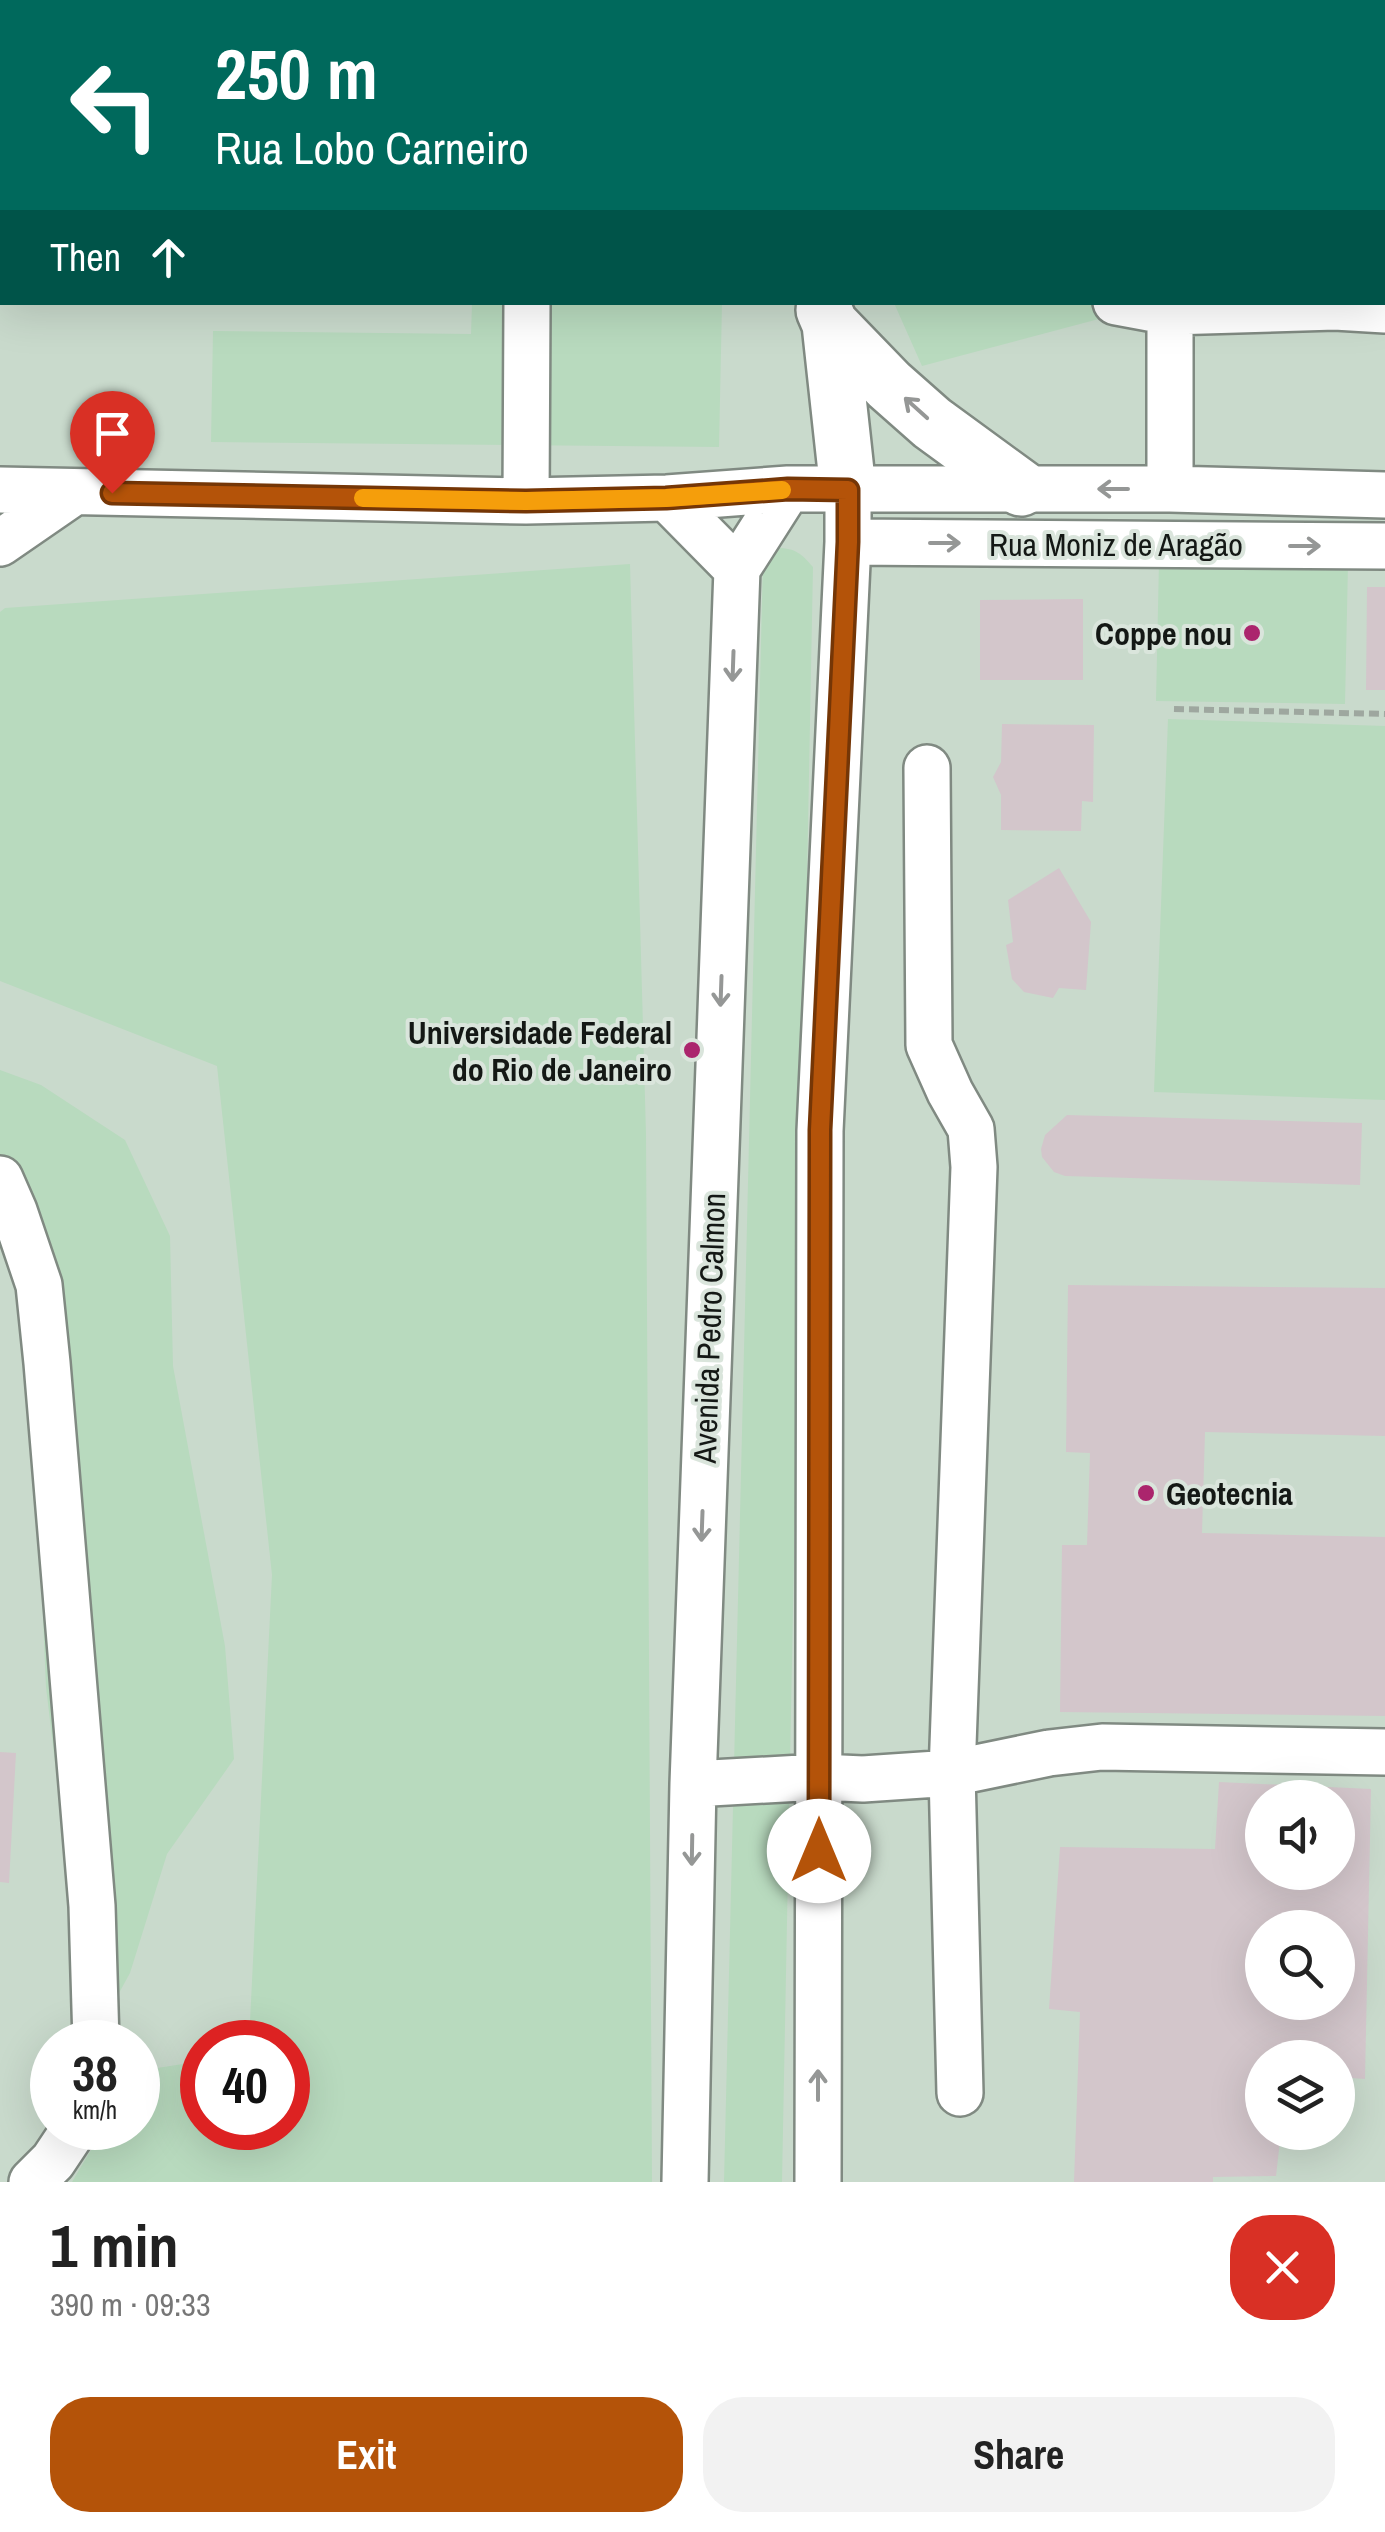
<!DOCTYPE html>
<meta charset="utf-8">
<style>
:root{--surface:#fff;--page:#f2f2f2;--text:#222;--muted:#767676;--accent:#b45309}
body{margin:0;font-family:"Archivo Narrow",sans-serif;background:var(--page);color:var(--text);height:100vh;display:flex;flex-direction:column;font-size:38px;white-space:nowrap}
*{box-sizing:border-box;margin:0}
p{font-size:32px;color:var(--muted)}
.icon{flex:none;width:55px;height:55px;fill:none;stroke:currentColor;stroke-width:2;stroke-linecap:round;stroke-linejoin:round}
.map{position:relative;height:2182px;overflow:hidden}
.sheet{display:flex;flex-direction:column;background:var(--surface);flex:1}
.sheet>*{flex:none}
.hud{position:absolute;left:0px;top:0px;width:1385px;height:305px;box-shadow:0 10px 40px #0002;background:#00695c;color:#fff;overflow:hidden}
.fabs{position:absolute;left:1245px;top:1780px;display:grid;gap:20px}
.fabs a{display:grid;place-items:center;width:110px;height:110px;border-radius:50%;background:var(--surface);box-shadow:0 10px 40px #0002;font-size:50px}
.speed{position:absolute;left:30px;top:2020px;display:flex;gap:20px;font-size:50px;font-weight:700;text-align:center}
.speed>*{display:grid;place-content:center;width:130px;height:130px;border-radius:50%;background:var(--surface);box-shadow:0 10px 40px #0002;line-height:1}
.speed small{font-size:25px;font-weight:400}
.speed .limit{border:15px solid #d22;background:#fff;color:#111}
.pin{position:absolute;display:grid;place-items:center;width:85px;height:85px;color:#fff;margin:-102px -42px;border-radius:50% 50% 50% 0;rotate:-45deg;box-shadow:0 0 10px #0007}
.pin .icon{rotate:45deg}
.me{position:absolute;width:110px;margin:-55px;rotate:0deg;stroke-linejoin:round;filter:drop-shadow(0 0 8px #0008)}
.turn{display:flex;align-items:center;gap:35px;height:210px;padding:0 50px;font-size:45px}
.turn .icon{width:130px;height:130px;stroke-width:2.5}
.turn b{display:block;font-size:70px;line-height:85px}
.then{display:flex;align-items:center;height:95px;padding:0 50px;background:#0003;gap:20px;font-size:38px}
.round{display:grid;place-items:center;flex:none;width:105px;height:105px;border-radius:40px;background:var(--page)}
.overview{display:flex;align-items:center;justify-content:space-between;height:170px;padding:0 50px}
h1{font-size:60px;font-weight:700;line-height:75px}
.action{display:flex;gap:20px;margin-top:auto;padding:20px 50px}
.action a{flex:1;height:115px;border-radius:40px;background:var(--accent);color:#fff;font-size:40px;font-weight:700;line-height:115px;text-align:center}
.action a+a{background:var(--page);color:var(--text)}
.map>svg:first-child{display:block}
.built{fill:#c9dacc;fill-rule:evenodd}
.green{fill:#b8dabe}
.building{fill:#d3c6cb;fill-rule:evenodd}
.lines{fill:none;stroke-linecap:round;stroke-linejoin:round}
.minor-casing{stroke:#808a82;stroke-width:50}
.highway-casing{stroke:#808a82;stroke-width:60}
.path{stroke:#9ea79f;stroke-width:6;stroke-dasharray:10 5;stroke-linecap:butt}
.minor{stroke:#fff;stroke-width:45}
.highway{stroke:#fff;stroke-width:55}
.oneway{stroke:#959796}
.route-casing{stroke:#753606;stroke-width:25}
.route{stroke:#b45309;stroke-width:18}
.slow{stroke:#f59e0b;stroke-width:18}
.poi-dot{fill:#ab256d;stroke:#dae5dc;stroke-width:4}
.labels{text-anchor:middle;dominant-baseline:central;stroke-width:8;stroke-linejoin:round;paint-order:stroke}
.street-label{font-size:32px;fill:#141815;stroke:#dae5dc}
.poi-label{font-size:32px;font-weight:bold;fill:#141815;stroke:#dae5dc;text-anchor:end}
</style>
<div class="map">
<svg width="1385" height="2182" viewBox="0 0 1385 2182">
<rect width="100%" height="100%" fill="#dae5dc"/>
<path class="built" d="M0,0H1385V2182H0ZM2,2H1382V302H2ZM1262,1798H1338V1872H1262ZM1262,1928H1338V2002H1262ZM52,2042H138V2128H52ZM202,2042H288V2128H202ZM1262,2058H1338V2132H1262Z"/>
<path class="green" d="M0,0H231V2H2V279L0,281Z
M472,303H722L719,447L211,442L213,331L471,334Z
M894,303H1159L922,366Z
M778,548C795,548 802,554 813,567L782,2182H724L763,558Z
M1159,561L1348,564L1345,704L1156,701Z
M630,564L646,1134L652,2182H72L104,2128H138V2071L202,2061V2128H288V2042H249L272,1575L217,1066L0,981V612L5,608Z
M1168,719L1385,726V1100L1154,1092Z
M0,1070L41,1085L125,1140L170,1236L173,1366L225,1646L234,1759L167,1854L130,1973L96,2035L72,1970L62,1821L46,1687L40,1548L55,1455L0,1179Z"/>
<path class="building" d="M1367,587H1385V690H1366Z
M1083,599V680H980V600Z
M1002,724L1094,725L1093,802L1082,801L1081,831L1001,830V795L993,777L1001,762Z
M1059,868L1091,922L1086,990L1059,988L1053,998L1024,992L1012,979L1006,945L1013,942L1008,900Z
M1067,1115L1362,1123L1360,1185L1065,1176L1054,1172L1042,1157L1041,1149L1045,1135Z
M1068,1285L1385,1288V1436L1205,1432L1202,1533L1385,1537V1716L1060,1712L1062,1545H1087L1090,1453L1066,1452Z
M0,1752L16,1753L9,1883L0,1882Z
M1219,1782L1371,1789L1365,2079L1338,2077V2058H1262V2132H1281L1276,2176L1213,2177V2182H1074L1080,2012L1049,2009L1060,1847L1215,1849ZM1262,1798H1338V1872H1262ZM1262,1928H1338V2002H1262Z"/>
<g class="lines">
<g class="minor-casing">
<path id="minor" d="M1066,2V0
M1116,302L1170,312L1335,307L1385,310
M1170,489V312
M0,490L526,501L667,498L788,489H1170L1385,495
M667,498L737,569
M526,501L527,302
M848,542L1385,546
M0,543L74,492
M927,768L929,1045L950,1092L971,1129L974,1167L952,1773L960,2093
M0,1179L14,1211L39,1285L47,1363L92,1906L96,2042
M693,1784L819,1777L863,1779L952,1773L1049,1753L1102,1747L1385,1752
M32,2182L53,2161L75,2128
M685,2182L693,1784L737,569L788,489
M818,2182L820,1131L848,542V490"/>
</g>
<g class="highway-casing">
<path id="highway" d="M792,2V0
M824,310L830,324L848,490
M830,324L889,385L932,423L1021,488"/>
</g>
<path class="path" d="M1174,709L1385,714"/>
<use href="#minor" class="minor"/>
<use href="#highway" class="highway"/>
</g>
<defs><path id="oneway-shaft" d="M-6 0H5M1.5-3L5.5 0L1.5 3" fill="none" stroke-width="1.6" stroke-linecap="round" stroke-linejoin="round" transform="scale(2.5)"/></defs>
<g class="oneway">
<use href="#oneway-shaft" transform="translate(916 408) rotate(-138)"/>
<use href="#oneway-shaft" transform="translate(1113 489) rotate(-180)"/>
<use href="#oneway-shaft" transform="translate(945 543)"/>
<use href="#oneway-shaft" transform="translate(1305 546)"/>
<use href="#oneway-shaft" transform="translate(733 666) rotate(92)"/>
<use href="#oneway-shaft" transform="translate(721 991) rotate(92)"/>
<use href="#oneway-shaft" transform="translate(702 1526) rotate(92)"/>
<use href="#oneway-shaft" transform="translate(692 1850) rotate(91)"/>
<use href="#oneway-shaft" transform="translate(818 2085) rotate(-90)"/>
</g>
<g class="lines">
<g class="route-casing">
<path id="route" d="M112,493L526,501L666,498L788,489L848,490V542L820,1130L819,1851"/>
</g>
<use href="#route" class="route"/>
<path class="slow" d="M363,498L526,501L666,498L782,490"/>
</g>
<g class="poi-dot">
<circle cx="1252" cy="633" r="10"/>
<circle cx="692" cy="1050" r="10"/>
<circle cx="1146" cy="1493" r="10"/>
</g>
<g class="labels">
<g class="street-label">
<text x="1116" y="544">Rua Moniz de Aragão</text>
<text transform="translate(709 1328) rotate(-88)">Avenida Pedro Calmon</text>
</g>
<g class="poi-label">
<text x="1232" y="633">Coppe nou</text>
<text x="672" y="1032">Universidade Federal<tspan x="672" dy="37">do Rio de Janeiro</tspan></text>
<text x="1166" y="1493" text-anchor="start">Geotecnia</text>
</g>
</g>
</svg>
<div class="fabs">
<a><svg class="icon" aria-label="sound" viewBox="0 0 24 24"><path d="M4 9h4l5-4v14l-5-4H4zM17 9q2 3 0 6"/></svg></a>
<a><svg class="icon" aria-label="search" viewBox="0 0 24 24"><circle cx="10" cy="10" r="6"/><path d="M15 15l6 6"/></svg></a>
<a><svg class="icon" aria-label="layers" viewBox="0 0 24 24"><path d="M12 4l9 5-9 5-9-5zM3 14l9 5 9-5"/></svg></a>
</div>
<div class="speed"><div>38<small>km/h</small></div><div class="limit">40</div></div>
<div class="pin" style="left:112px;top:493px;background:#d93025"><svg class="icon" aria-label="arrive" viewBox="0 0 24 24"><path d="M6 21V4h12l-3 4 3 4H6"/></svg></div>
<svg class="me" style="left:819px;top:1851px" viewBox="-20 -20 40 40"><circle r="19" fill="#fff"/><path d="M0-13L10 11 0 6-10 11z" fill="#b45309"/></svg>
<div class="hud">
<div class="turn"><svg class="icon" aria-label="left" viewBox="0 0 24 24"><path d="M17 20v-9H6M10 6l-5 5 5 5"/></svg><div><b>250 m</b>Rua Lobo Carneiro</div></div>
<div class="then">Then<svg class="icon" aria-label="ahead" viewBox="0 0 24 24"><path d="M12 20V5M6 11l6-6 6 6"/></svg></div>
</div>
</div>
<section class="sheet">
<div class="overview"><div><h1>1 min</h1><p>390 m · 09:33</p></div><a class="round" style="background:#d93025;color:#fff"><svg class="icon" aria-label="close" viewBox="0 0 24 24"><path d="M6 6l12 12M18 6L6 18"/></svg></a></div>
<div class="action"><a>Exit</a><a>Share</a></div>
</section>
